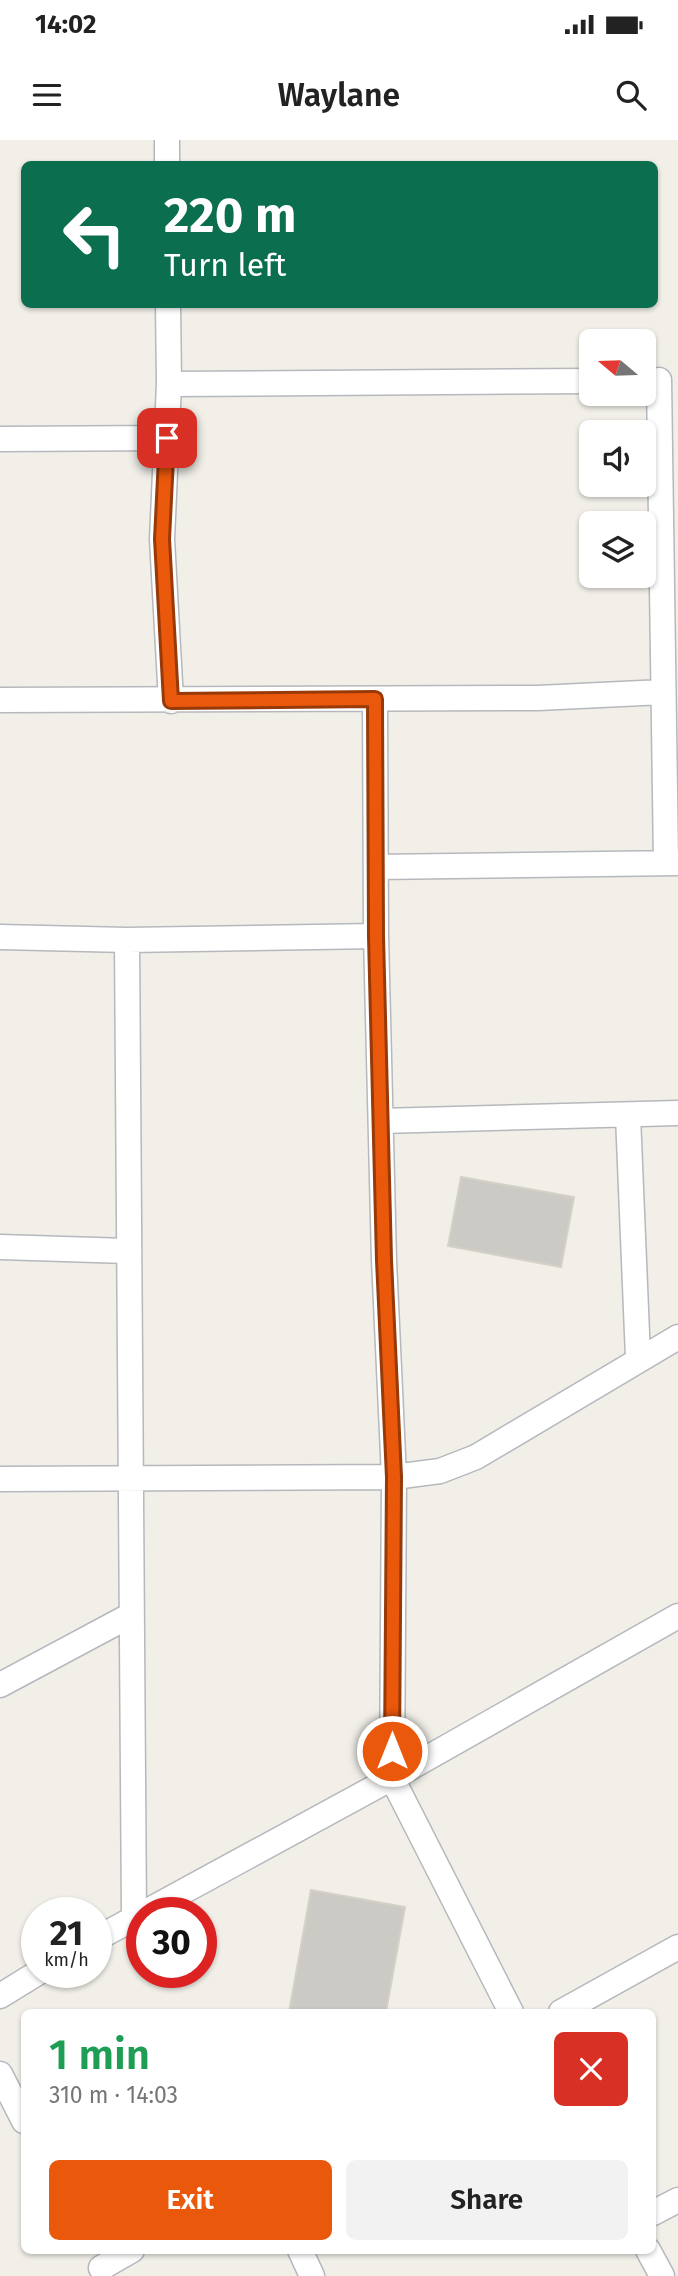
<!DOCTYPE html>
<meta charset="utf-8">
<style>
:root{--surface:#fff;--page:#f2f2f2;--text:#222;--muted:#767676;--accent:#ea580c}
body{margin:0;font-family:"Fira Sans",sans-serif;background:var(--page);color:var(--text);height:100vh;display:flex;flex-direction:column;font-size:26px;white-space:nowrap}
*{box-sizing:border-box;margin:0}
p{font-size:23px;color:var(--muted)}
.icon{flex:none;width:38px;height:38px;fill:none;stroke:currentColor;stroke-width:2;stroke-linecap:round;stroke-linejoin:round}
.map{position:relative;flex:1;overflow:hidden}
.sheet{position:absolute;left:21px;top:1869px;width:635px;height:245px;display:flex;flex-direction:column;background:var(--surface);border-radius:10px;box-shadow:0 2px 5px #0004}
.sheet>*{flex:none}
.top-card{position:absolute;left:21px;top:21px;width:637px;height:147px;border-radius:10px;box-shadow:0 2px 5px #0004;background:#0b6e4f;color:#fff;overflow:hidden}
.needle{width:46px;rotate:289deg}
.tools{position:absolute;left:579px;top:189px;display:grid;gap:14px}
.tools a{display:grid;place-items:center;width:77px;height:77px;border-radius:10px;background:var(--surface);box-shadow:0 2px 5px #0004;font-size:35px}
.speed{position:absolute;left:21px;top:1757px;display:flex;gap:14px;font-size:35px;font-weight:700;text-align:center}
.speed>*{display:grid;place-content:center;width:91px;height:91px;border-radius:50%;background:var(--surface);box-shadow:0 2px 5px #0004;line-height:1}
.speed small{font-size:18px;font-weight:400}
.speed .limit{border:10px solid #d22;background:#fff;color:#111}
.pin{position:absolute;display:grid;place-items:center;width:60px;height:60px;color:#fff;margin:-30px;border-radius:14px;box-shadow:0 4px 10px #0006}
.me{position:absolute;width:77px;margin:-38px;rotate:0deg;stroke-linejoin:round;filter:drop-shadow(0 0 5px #0008)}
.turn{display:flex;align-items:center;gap:24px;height:147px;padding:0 28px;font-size:32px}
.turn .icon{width:91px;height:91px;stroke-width:2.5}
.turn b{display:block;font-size:49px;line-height:60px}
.round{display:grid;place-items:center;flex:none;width:74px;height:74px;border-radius:10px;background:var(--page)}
.overview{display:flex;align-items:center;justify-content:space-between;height:119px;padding:0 28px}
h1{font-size:42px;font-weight:600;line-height:52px;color:#1e9e55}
.action{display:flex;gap:14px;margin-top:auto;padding:14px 28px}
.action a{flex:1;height:80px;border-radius:10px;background:var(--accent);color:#fff;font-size:28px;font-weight:600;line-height:80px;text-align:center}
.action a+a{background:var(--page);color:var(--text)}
.status{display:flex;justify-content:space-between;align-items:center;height:49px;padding:0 35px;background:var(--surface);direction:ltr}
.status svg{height:19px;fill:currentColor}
header{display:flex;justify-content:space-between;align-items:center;height:91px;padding:0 28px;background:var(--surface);font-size:32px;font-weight:600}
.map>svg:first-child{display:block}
.building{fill:#cccac5;stroke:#d6d1c6;stroke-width:2}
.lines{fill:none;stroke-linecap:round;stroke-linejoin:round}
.minor-casing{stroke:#b5b8bc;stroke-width:27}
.minor{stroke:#fff;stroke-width:24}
.route-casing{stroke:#983908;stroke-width:18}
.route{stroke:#ea580c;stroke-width:12}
</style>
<div class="status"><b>14:02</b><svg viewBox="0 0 49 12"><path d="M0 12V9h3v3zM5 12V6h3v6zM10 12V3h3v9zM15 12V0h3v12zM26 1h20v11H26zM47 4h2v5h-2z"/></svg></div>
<header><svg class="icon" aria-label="menu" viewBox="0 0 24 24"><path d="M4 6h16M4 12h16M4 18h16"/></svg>Waylane<svg class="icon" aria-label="search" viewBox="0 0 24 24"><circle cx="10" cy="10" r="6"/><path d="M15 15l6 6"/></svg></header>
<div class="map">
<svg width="678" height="2136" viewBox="0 0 678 2136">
<rect width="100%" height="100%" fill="#f1efe8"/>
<path class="building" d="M461,1037L574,1057L561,1127L448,1106Z
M311,1750L405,1767L386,1872H289Z"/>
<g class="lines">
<g class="minor-casing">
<path id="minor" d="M167,0V24
M168,164L169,244L162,399L171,561
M659,240L666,723
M169,244L592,241
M0,299L167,298
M375,559L376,796L384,1120L394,1337L392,1638L511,1872
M0,560L538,558L663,552
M376,727L678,723
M0,797L127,800L376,796
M127,800L134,1777
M628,976L638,1218
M381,981L678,973
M0,1107L127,1111
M0,1339L394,1337L440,1331L476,1317L678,1197
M0,1545L131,1475
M96,1799L392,1638L678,1476
M0,1856L39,1832
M561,1872L678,1807
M0,1934L24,1981
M653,2073L678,2060
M300,2110L312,2136
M648,2110L662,2136
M101,2128L132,2110"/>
</g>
<use href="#minor" class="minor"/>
</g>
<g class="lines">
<g class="route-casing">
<path id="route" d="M167,298L162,399L171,561L375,559L376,796L384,1120L394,1337L392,1611"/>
</g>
<use href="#route" class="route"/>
</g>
</svg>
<div class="tools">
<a><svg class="needle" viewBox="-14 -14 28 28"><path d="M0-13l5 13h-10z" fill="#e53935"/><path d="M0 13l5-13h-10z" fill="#767676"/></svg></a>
<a><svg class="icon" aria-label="sound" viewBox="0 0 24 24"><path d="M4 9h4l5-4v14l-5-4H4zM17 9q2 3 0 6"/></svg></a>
<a><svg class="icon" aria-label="layers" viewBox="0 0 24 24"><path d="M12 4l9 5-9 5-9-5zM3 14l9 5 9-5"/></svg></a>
</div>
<div class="speed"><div>21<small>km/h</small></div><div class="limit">30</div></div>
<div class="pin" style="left:167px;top:298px;background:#d93025"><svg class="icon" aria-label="arrive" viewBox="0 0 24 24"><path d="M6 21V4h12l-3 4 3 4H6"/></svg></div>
<svg class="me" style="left:392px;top:1611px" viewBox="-20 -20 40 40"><circle r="17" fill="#ea580c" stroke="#fff" stroke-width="3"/><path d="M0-11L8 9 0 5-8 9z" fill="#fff"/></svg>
<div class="top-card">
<div class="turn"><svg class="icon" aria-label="left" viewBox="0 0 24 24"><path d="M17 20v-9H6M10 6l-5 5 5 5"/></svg><div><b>220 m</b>Turn left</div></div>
</div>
<section class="sheet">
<div class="overview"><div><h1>1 min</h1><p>310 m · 14:03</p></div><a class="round" style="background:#d93025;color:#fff"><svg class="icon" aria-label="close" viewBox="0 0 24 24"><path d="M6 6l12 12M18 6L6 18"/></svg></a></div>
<div class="action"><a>Exit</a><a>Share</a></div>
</section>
</div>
